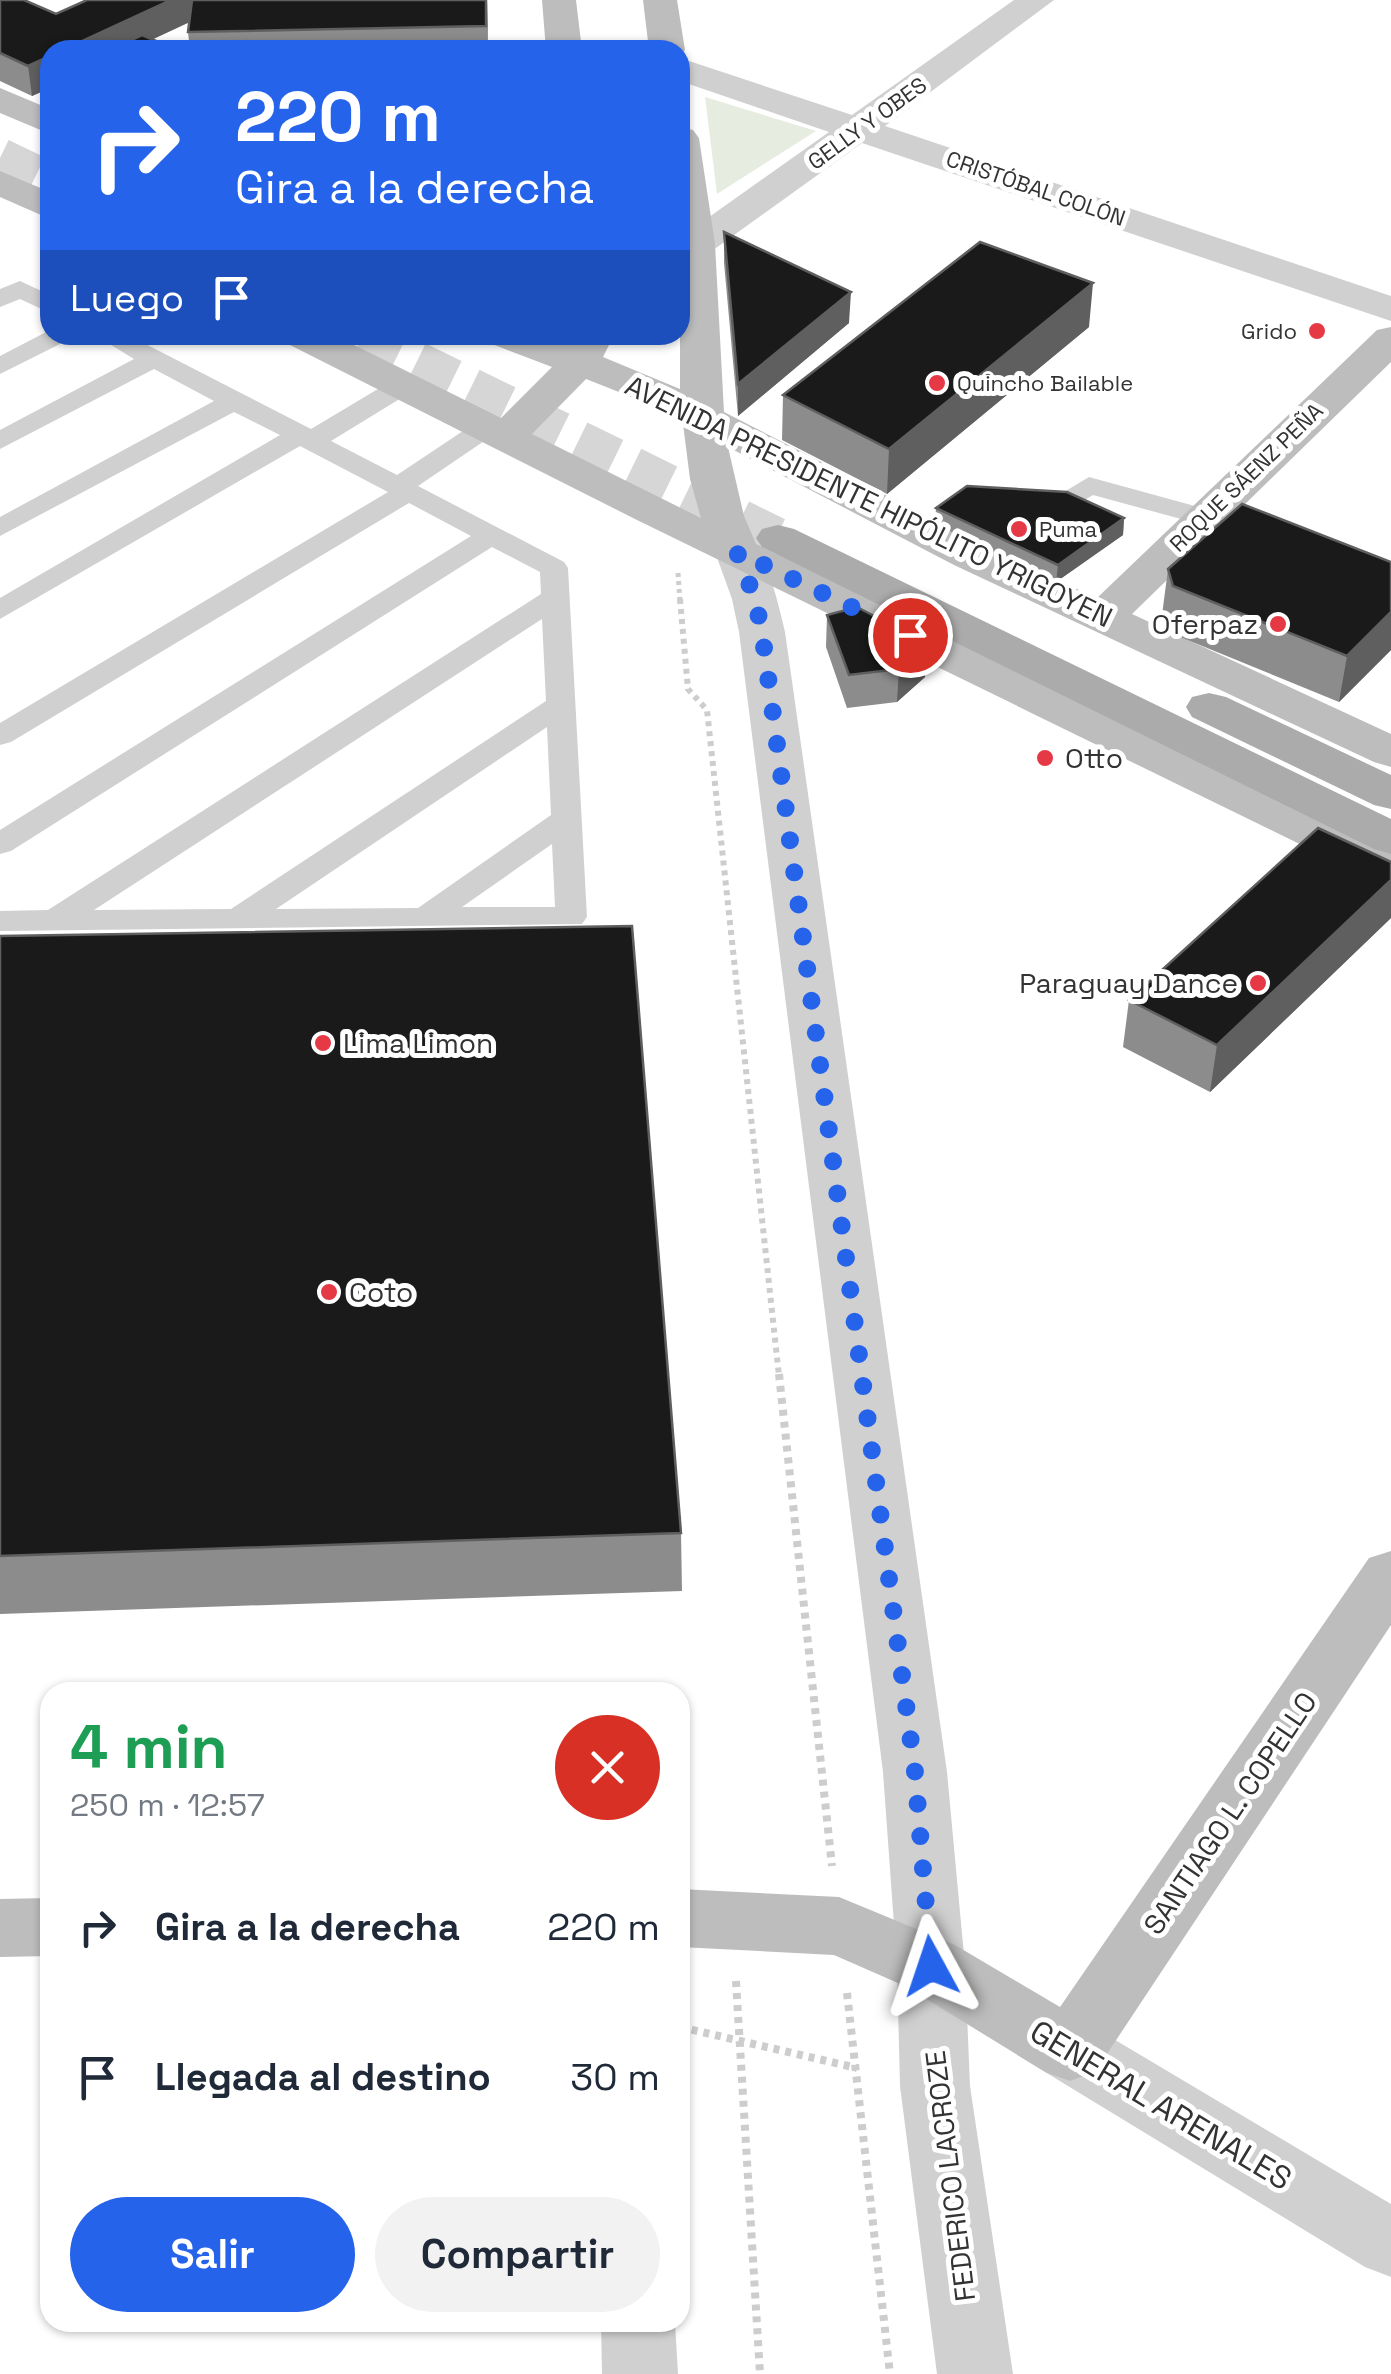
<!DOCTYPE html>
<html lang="es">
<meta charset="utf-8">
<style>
:root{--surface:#fff;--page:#f2f2f3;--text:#1f2937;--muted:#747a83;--accent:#2563eb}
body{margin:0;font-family:"Space Grotesk",sans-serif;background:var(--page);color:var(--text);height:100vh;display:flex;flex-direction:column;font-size:38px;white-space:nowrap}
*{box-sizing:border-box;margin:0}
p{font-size:32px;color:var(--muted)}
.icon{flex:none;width:55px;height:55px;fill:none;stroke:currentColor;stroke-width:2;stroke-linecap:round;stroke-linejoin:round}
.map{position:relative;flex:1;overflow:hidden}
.sheet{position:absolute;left:40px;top:1682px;width:650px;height:650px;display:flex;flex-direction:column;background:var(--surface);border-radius:30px;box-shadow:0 2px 8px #0004}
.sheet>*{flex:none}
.guide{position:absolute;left:40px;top:40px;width:650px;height:305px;border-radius:30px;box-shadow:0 2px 8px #0004;background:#2563eb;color:#fff;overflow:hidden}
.pin{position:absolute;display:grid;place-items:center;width:85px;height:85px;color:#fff;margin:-42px;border:5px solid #fff;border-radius:50%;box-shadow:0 2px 10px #0007}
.me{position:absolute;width:110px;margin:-55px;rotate:355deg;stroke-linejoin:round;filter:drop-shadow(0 0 8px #0008)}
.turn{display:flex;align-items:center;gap:35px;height:210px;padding:0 30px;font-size:45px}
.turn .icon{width:130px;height:130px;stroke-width:2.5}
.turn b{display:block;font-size:70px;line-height:85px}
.then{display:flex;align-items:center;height:95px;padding:0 30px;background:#0003;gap:20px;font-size:38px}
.round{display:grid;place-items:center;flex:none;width:105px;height:105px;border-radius:52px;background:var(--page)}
.head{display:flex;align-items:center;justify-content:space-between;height:170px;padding:0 30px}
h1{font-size:60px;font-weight:700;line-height:75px;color:#1e9e55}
.cta{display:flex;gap:20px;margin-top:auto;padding:20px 30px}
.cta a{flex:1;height:115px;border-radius:60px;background:var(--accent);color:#fff;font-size:40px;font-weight:700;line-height:115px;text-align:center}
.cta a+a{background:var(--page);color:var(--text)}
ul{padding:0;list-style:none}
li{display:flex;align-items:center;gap:30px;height:150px;padding:0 30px}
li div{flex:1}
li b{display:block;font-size:38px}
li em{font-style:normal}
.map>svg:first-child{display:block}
.green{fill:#e6ecdf}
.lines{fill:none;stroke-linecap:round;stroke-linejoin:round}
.primary-tunnel{stroke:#d6d6d6;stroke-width:40;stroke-dasharray:40 20;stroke-linecap:butt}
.path-far2{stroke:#cdcdcd;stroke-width:5;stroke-dasharray:4 4;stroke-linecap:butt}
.path-far1{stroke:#cdcdcd;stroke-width:6;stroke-dasharray:5 5;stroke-linecap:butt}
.path{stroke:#cdcdcd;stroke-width:8;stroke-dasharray:6 6;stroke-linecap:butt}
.lane{fill:#d0d0d0;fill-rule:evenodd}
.street{fill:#d0d0d0;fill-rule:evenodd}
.secondary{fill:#bdbdbd;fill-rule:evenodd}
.primary{fill:#ababab;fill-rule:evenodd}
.wall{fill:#8c8c8c}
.shaded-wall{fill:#5f5f5f}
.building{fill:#1a1a1a;stroke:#5f5f5f;stroke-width:2.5}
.route{stroke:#2563eb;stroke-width:18;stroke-dasharray:0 32.4}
.poi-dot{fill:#e63946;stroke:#fff;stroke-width:4}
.labels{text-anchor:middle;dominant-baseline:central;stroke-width:10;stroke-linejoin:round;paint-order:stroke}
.far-street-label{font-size:22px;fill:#333;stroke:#fff}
.far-poi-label{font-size:22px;fill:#333;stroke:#fff;text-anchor:start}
.street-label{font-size:28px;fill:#333;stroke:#fff}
.poi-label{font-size:28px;fill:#333;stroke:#fff;text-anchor:start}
.near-street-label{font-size:32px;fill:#333;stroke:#fff}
</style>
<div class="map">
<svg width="1391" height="2374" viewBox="0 0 1391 2374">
<rect width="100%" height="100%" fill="#fff"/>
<path class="green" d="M705,97L816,131L717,194Z"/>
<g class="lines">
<path class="primary-tunnel" d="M0,158L50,182
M363,335L778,538"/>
<path class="path-far2" d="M678,573L680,602"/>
<path class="path-far1" d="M680,599L688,689L707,710L779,1376"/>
<path class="path" d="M779,1374L832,1866
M736,1981L760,2374
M847,1993L890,2374
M680,2027L857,2068"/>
<path class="lane" d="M20,281L50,295V313L20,299L0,307V289Z
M50,330V335H72L68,340L0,374V356Z
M95,335H128L311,429L393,380H411L415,386L411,392L331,441L397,475L478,421H496L500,427L496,433L418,486L564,562L568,568L587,917L582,924L0,931V911L48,910L541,594L540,572L492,547L11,851L0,854V830L471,536L409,503L11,742L0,745V723L388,492L300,446L0,619V598L280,435L234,412L0,536V517L214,401L154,369L0,449V430L134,359ZM542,619L546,701L231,909L94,910ZM547,727L551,815L418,908L276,909ZM552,844L555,907H462Z
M1089,477L1213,511L1217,517L1203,525L1093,495L1043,525H1023L1019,519Z"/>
<path class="street" d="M1014,0H1054L885,126L1391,296V321L862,143L709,253L695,257L681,253V237L829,132L680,81V58L852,115Z
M737,539L753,543C770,568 778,602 785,632L947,1772L965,1966L970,2086L1013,2374H937L900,2086L897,1966L883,1772L739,632L732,599L715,552L721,543Z
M1070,2019L1095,2028L1391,2204V2277L1365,2267L1045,2072L1035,2050L1045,2028Z
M601,2322H675L678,2374H602Z"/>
<path class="secondary" d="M542,0H576L582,50H546Z
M643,0H677L685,50L680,57V50H649Z
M0,88L50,109V134L0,113Z
M680,127L693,130L699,138L715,244L724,412L986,547L1097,598L1377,330L1391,327V362L1132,614L1391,734V767L1374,762L954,565L728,447L744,516L756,544L1391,849V885L1373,880L637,520L288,344L282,335H334L501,418L552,367L492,344L486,335H543L569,345L574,335H614L603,357L680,389ZM586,379L629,396L683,424L690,479L701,518L532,434Z
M0,171L50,192V219L0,197Z
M1391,1551V1625L1095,2072L1070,2081L1045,2072L907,1987L834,1955L680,1947V1889L839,1897L955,1945L1060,2007L1369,1558Z
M50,1898V1956L0,1957V1899Z"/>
<path class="primary" d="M778,525L794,529L1391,819V854L1374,849L762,547L756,538L762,529Z
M1209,693L1226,697L1391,775V809L1374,805L1192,717L1186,707L1192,697Z"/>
</g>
<path class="wall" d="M0,0L56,14L487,0L488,50H190L188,32L190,22L153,39L50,50V88L32,96L0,81Z
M724,232L849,323L738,416L724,263Z
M1089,327L887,494L782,440L783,395Z
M936,508L1124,518L1123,535L1056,582L935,524Z
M1391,562V650L1339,702L1168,632L1162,615L1168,569Z
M827,615L927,644L925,677L897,702L847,708L826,647Z
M1391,862V918L1210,1092L1123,1047L1129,1000Z
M0,936L681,1533L682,1591L0,1614Z"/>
<path class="shaded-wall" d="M171,0H199L200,17L130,50H63Z
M486,0H487L488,50Z
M50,56V88L32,96L28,66Z
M1093,283L1089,327L887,494L889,449Z
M851,292L849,323L738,416V384Z
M1124,518L1123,535L1056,582L1058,565Z
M1391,612V650L1339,702L1347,656Z
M927,644L925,677L897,702L899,669Z
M1391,880V918L1210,1092L1217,1045Z"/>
<path class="building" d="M0,0H24L56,14L87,0H171L63,50H50V56L28,66L0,53Z
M192,0H486V26L188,32Z
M142,35L177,50H110Z
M724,232L851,292L738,384Z
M980,242L1093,283L889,449L783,395Z
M967,486L1067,492L1124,518L1058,565L936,508Z
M1242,504L1391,562V612L1347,656L1173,586L1168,569Z
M857,607L927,644L899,669L849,675L827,615Z
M1318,828L1391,862V880L1217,1045L1129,1000Z
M632,926L681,1533L0,1556V936Z"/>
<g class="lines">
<path class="route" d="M910,635L737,552L755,599L762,632L915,1772L931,1966"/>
</g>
<g class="poi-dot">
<circle cx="1317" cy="331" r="10"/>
<circle cx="937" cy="383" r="10"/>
<circle cx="1019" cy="529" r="10"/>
<circle cx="1278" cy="624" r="10"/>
<circle cx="1045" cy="758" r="10"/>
<circle cx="1258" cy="983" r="10"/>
<circle cx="323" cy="1043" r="10"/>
<circle cx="329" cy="1292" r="10"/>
</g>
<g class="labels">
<g class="far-street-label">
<text transform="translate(867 123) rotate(-36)">GELLY Y OBES</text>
<text transform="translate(1036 188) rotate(19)">CRISTÓBAL COLÓN</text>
<text transform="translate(1246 477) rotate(-44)">ROQUE SÁENZ PEÑA</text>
</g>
<g class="far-poi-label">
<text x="1297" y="331" text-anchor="end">Grido</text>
<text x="957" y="383">Quincho Bailable</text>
<text x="1039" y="529">Puma</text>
</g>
<g class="street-label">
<text transform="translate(869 501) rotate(26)">AVENIDA PRESIDENTE HIPÓLITO YRIGOYEN</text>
<text transform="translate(1230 1813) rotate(-56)">SANTIAGO L. COPELLO</text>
<text transform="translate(950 2176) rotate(-97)">FEDERICO LACROZE</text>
</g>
<g class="poi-label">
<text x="1258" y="624" text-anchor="end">Oferpaz</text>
<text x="1065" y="758">Otto</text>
<text x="1238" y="983" text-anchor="end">Paraguay Dance</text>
<text x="343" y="1043">Lima Limon</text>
<text x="349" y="1292">Coto</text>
</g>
<g class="near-street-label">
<text transform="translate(1161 2105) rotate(31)">GENERAL ARENALES</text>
</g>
</g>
</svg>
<div class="pin" style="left:910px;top:635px;background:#d93025"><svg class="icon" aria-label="arrive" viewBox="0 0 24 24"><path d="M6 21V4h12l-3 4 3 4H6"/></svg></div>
<svg class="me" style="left:931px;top:1966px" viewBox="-20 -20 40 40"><path d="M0-17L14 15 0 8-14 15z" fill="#2563eb" stroke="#fff" stroke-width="4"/></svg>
<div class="guide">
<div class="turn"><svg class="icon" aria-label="right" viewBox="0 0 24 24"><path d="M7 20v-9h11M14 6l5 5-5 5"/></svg><div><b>220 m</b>Gira a la derecha</div></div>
<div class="then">Luego<svg class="icon" aria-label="arrive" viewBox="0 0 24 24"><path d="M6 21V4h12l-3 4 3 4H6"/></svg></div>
</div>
<section class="sheet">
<div class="head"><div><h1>4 min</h1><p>250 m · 12:57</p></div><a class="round" style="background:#d93025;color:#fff"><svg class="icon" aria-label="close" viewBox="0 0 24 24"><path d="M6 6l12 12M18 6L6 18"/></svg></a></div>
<ul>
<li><svg class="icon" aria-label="right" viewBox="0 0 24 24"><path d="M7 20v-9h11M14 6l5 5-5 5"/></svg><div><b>Gira a la derecha</b></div><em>220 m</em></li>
<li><svg class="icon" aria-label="arrive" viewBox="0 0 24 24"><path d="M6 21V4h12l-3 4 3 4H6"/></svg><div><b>Llegada al destino</b></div><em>30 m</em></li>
</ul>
<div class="cta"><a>Salir</a><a>Compartir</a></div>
</section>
</div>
